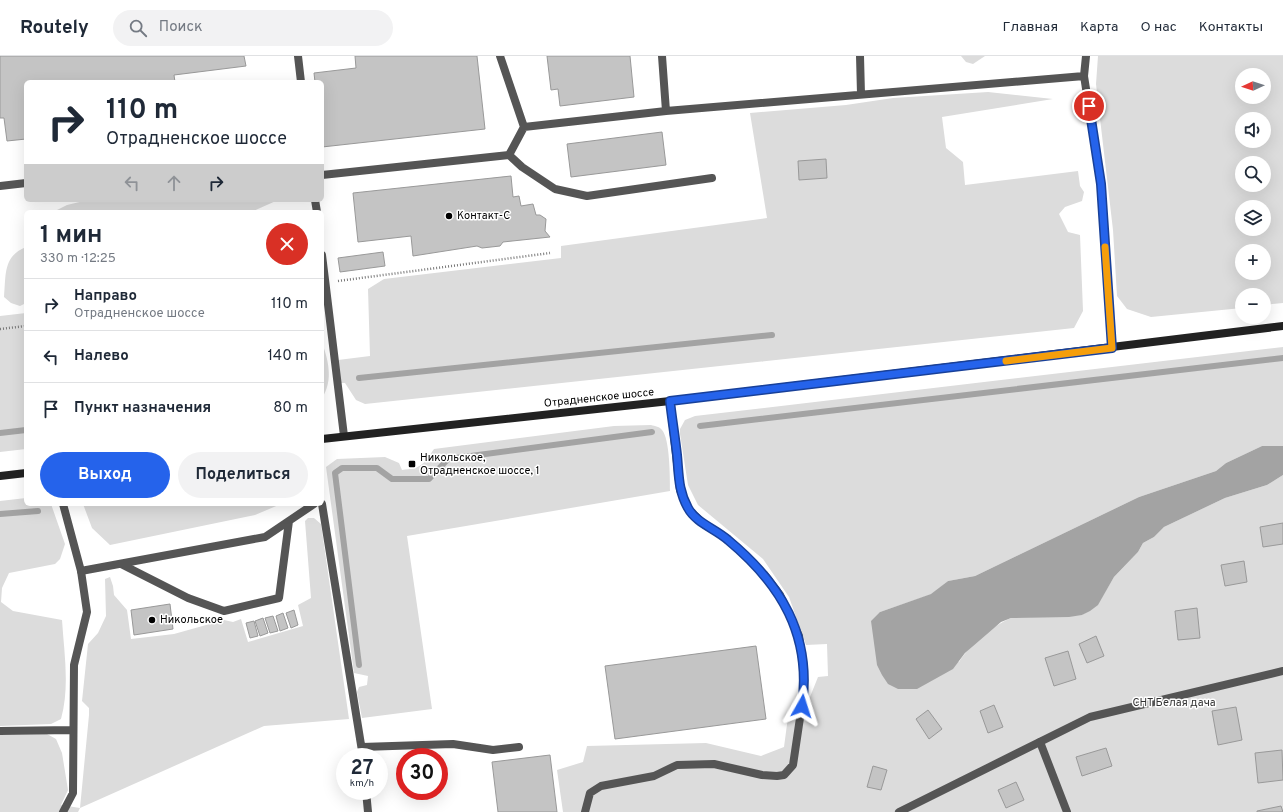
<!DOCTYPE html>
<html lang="ru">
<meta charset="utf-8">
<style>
:root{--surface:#fff;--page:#f2f2f3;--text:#1f2937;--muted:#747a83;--line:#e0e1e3;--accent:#2563eb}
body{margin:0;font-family:Overpass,sans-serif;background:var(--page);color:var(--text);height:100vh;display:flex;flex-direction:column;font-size:15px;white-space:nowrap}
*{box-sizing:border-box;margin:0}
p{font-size:13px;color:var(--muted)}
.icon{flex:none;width:22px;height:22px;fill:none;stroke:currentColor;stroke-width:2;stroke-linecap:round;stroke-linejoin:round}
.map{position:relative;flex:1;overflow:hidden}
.drawer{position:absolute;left:24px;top:154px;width:300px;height:296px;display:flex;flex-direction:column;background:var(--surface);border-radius:6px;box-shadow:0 4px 16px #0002}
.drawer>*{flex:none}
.banner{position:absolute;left:24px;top:24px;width:300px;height:122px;border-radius:6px;box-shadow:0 4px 16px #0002;background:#fff;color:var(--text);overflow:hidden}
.needle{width:26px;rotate:267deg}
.tools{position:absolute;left:1235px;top:12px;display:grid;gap:8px}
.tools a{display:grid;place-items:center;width:36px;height:36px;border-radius:50%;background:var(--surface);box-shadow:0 4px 16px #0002;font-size:20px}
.speed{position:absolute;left:336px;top:692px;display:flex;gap:8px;font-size:20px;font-weight:700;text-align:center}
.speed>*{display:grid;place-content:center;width:52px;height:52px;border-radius:50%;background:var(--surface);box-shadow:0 4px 16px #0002;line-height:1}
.speed small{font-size:10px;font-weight:400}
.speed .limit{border:6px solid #d22;background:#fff;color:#111}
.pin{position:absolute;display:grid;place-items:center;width:34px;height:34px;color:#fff;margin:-17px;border:2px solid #fff;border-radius:50%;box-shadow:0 1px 4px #0007}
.me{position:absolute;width:44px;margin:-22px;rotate:6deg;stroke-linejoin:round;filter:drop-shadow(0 0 3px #0008)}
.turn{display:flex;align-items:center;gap:14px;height:84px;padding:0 16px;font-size:18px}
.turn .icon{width:52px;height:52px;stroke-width:2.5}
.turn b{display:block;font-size:28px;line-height:34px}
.lanes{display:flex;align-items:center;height:38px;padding:0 16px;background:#0003;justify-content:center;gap:20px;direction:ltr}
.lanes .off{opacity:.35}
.round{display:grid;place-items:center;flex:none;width:42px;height:42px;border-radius:21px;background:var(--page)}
.summary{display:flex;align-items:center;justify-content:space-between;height:68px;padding:0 16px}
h1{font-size:24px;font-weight:700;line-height:30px}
.button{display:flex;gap:8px;margin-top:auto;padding:8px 16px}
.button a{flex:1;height:46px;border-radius:24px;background:var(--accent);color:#fff;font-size:16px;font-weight:700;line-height:46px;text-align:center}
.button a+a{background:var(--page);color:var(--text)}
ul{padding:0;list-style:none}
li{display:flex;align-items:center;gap:12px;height:52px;padding:0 16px;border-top:1px solid var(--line)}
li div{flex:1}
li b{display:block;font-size:15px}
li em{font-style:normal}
header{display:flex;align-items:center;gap:24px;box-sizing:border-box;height:56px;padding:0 20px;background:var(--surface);border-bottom:1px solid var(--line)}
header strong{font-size:19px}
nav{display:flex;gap:22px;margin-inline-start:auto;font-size:14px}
.search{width:280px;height:36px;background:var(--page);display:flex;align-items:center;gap:10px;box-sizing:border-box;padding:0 14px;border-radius:22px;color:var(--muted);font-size:15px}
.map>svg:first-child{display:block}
.green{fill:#dcdcdc;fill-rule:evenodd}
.water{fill:#a3a3a3}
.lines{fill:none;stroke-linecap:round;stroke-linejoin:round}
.stream{stroke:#a3a3a3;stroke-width:6}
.building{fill:#c4c4c4;stroke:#999}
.path{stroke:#777;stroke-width:2.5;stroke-dasharray:1 2;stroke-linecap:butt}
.lane{stroke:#555;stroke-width:8}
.street{stroke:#555;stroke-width:8}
.secondary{stroke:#222;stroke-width:8}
.route-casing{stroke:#184099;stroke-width:10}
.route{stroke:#2563eb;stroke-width:7}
.slow{stroke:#f59e0b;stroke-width:7}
.poi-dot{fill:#000;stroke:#fff;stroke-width:1.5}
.labels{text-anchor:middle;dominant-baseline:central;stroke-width:3;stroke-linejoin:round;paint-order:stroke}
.poi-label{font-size:11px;fill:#000;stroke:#fff;text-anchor:start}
.street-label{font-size:11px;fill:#000;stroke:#fff}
.park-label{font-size:11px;fill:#333;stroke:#fff}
</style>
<header>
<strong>Routely</strong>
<div class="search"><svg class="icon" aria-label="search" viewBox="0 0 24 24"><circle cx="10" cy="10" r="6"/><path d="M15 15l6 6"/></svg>Поиск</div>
<nav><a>Главная</a><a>Карта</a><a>О нас</a><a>Контакты</a></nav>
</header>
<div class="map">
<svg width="1283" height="756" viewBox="0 0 1283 756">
<rect width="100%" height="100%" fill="#fff"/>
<path class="green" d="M961,0H985L973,8L966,6Z
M1098,0H1283V247L1264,249V239H1242V252L1151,261L1127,253L1117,240L1113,174L1096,28ZM1242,19H1264V41H1242ZM1242,63H1264V85H1242ZM1242,107H1264V129H1242ZM1242,151H1264V173H1242ZM1242,195H1264V217H1242Z
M988,36L1053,43L942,61L946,92L963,106L965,129L1078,115L1080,130L1084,136L1082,145L1065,151L1059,158L1068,176L1080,179L1083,255L1074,272L365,348L356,344L345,327H340L338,304L370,300L368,233L384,223L561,202V190L767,162L750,57L846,49L893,42Z
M88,144H278L251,156H53L67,149Z
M26,191V247L20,250L11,247L4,241C6,219 3,200 26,191Z
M26,257V393L0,396V260Z
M322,287C329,305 333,325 322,342Z
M1283,291V390H1262L1226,407L1216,415L1139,441L975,520L948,525L932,538L880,556L959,606C969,590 994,569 1011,562L1082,559L1098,548L1114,521L1138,496L1143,487L1154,481L1164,471L1225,442L1267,429L1283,419V756H563L557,714L583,706L587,690L706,687L761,700L784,691L788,661L806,662L810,641L818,621L828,620L827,588L806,589L789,541L763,503L698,449L688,429L680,378V373L685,364L695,360Z
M651,369C655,370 660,371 662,374C670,383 670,422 670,435L407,480L432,653L362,662L357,636L359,631L367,629L368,620L354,617L326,411L337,403L385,401L399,407L402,414C422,412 423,409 434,393L614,370Z
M26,442V448H51L65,488L60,503L55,508L9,517L2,532L1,546L13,555L62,564C64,596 70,631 61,663L51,668L0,670V445Z
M83,448H281L255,459L110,489L92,472Z
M308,462H314L321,468L349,663L264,670L80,752L78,756H0V679L47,678L56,683L62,697L68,734L61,749L80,752L89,659V652L82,645L88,588L98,577L106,560L105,523L110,521L113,530L114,539L127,554L131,583L174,578L224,564L233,566L241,563L248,586L303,570L298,549L311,542L305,465Z"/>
<path class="water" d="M1262,390H1283V419L1267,429L1225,442L1164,471L1154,481L1143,487L1138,496L1114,521L1098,549L1090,555L1082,559L1069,561L1011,562L1001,566L965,597L953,613L917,633H898L888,628L882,619L877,609L871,565L880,556L931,538L948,525L975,520L1139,441L1216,415L1226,407Z"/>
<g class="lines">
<path class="stream" d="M359,322L772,279
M700,370L1283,302
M0,377L26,374
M0,458L38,455
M359,609L335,417L342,412H377L392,423H429L448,403L652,376"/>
</g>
<path class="building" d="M0,0H244L246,10L174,19L175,26H26V83L7,85L4,62H0Z
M355,0H477L485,73L322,91V26H315L314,17L356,12Z
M547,0H630L634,41L560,50L558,33L551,34Z
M662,76L666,109L571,121L567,88Z
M826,103L827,122L799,124L798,105Z
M511,120L513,141L519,140L521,150L533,148L536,159H540L546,163L545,175L550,181L503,186L500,190L482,192L477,190L413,200L411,180L358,186L353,137Z
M383,196L385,210L340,216L338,202Z
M1283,467V488L1263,491L1260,471Z
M1244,505L1247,526L1225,530L1221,509Z
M170,548L173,573L134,579L131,554Z
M1197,552L1200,582L1178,584L1175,555Z
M294,554L298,569L291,572L286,557Z
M283,557L288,572L280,575L276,560Z
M273,560L278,575L270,577L265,562Z
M263,562L268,577L260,580L255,565Z
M254,565L258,580L250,582L246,567Z
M1096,580L1104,600L1087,607L1079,588Z
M756,590L766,663L615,683L605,610Z
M1068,595L1076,623L1054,630L1045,602Z
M994,649L1003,671L988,677L980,655Z
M1236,651L1242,684L1218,689L1212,655Z
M928,654L942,673L929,683L916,663Z
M1106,692L1112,710L1082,720L1076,701Z
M1282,694L1283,724L1258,727L1255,697Z
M550,699L557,756H498L492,706Z
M873,710L887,714L881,734L867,731Z
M1016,726L1024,744L1006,752L998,734Z
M1281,750L1283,756H1257V755Z"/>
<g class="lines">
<path class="path" d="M338,225L550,197
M0,273L26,270"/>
<path class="lane" d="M298,0L301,26
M500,0L524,71
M662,0L666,55
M860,0L861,38
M1086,0L1084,20L1101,128L1112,292
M509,99L522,111L555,133L587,140L712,122
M322,119L509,99L524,71L666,55L1084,20
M0,130L26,127
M315,144L317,156
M322,199L344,380
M322,448L363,701
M121,508L188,542L224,555L279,542L289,465
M81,515L265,481L314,448
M1040,686L1067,756
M362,691L453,688L493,694L519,691
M366,735L368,756"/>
<path class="street" d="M63,448L81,515L87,556L74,609L73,737L63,756
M0,675L73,674
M585,756L590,737L601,730L654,720L677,709L714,708L762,719L777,720L784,719L793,709L804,635V617L799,580L780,539L764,518L728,483L705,469L689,454L680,434L670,345
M899,756L1090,661L1283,615"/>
<path class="secondary" d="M322,383L670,345L1283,270
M0,420L26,417"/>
</g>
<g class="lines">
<g class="route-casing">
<path id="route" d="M802,650C812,579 781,528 728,484C716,473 696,467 688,452C678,434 679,419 677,399C675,381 672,363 670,345L1112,292L1101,128L1089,50"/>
</g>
<use href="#route" class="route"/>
<path class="slow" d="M1006,305L1112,292L1105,191"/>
</g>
<g class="poi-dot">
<circle cx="449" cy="160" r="4"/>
<rect x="408" y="404" width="8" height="8" rx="2"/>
<circle cx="152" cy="564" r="4"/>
</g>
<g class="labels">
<g class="poi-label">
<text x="457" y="160">Контакт-С</text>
<text x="420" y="402">Никольское,<tspan x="420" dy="13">Отрадненское шоссе, 1</tspan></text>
<text x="160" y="564">Никольское</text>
</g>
<g class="street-label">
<text transform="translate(599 342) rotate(-6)">Отрадненское шоссе</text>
</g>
<g class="park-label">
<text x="1174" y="647">СНТ Белая дача</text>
</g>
</g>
</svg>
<div class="tools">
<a><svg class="needle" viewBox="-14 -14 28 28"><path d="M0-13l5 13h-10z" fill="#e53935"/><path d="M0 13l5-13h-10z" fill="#747a83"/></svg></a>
<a><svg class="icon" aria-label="sound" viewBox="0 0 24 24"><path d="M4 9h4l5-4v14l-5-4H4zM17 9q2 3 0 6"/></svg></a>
<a><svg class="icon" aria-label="search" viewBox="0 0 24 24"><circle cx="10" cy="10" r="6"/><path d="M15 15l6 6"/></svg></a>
<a><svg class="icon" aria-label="layers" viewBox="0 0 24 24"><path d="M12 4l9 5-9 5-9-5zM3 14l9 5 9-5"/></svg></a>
<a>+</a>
<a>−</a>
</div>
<div class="speed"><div>27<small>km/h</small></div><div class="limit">30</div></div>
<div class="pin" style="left:1089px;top:50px;background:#d93025"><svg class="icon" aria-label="arrive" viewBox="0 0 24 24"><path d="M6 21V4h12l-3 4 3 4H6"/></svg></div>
<svg class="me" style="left:802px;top:650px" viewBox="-20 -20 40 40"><path d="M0-17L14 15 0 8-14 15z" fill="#2563eb" stroke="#fff" stroke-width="4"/></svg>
<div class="banner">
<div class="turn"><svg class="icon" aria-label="right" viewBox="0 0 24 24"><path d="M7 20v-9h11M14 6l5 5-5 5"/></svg><div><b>110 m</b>Отрадненское шоссе</div></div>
<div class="lanes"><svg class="icon off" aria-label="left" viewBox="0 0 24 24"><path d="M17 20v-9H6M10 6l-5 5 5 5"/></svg><svg class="icon off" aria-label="ahead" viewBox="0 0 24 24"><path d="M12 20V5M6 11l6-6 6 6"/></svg><svg class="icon" aria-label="right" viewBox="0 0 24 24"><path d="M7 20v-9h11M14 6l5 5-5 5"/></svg></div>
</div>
<section class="drawer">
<div class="summary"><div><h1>1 мин</h1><p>330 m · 12:25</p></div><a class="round" style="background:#d93025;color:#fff"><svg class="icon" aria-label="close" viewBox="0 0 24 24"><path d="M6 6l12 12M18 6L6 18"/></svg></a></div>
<ul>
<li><svg class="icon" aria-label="right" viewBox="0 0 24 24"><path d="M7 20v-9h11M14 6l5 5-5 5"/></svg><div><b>Направо</b><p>Отрадненское шоссе</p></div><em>110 m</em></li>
<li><svg class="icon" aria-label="left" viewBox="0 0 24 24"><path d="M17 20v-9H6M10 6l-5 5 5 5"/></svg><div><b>Налево</b></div><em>140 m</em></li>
<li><svg class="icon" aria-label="arrive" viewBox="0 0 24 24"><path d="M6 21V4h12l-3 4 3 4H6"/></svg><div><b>Пункт назначения</b></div><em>80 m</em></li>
</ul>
<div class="button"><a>Выход</a><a>Поделиться</a></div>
</section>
</div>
